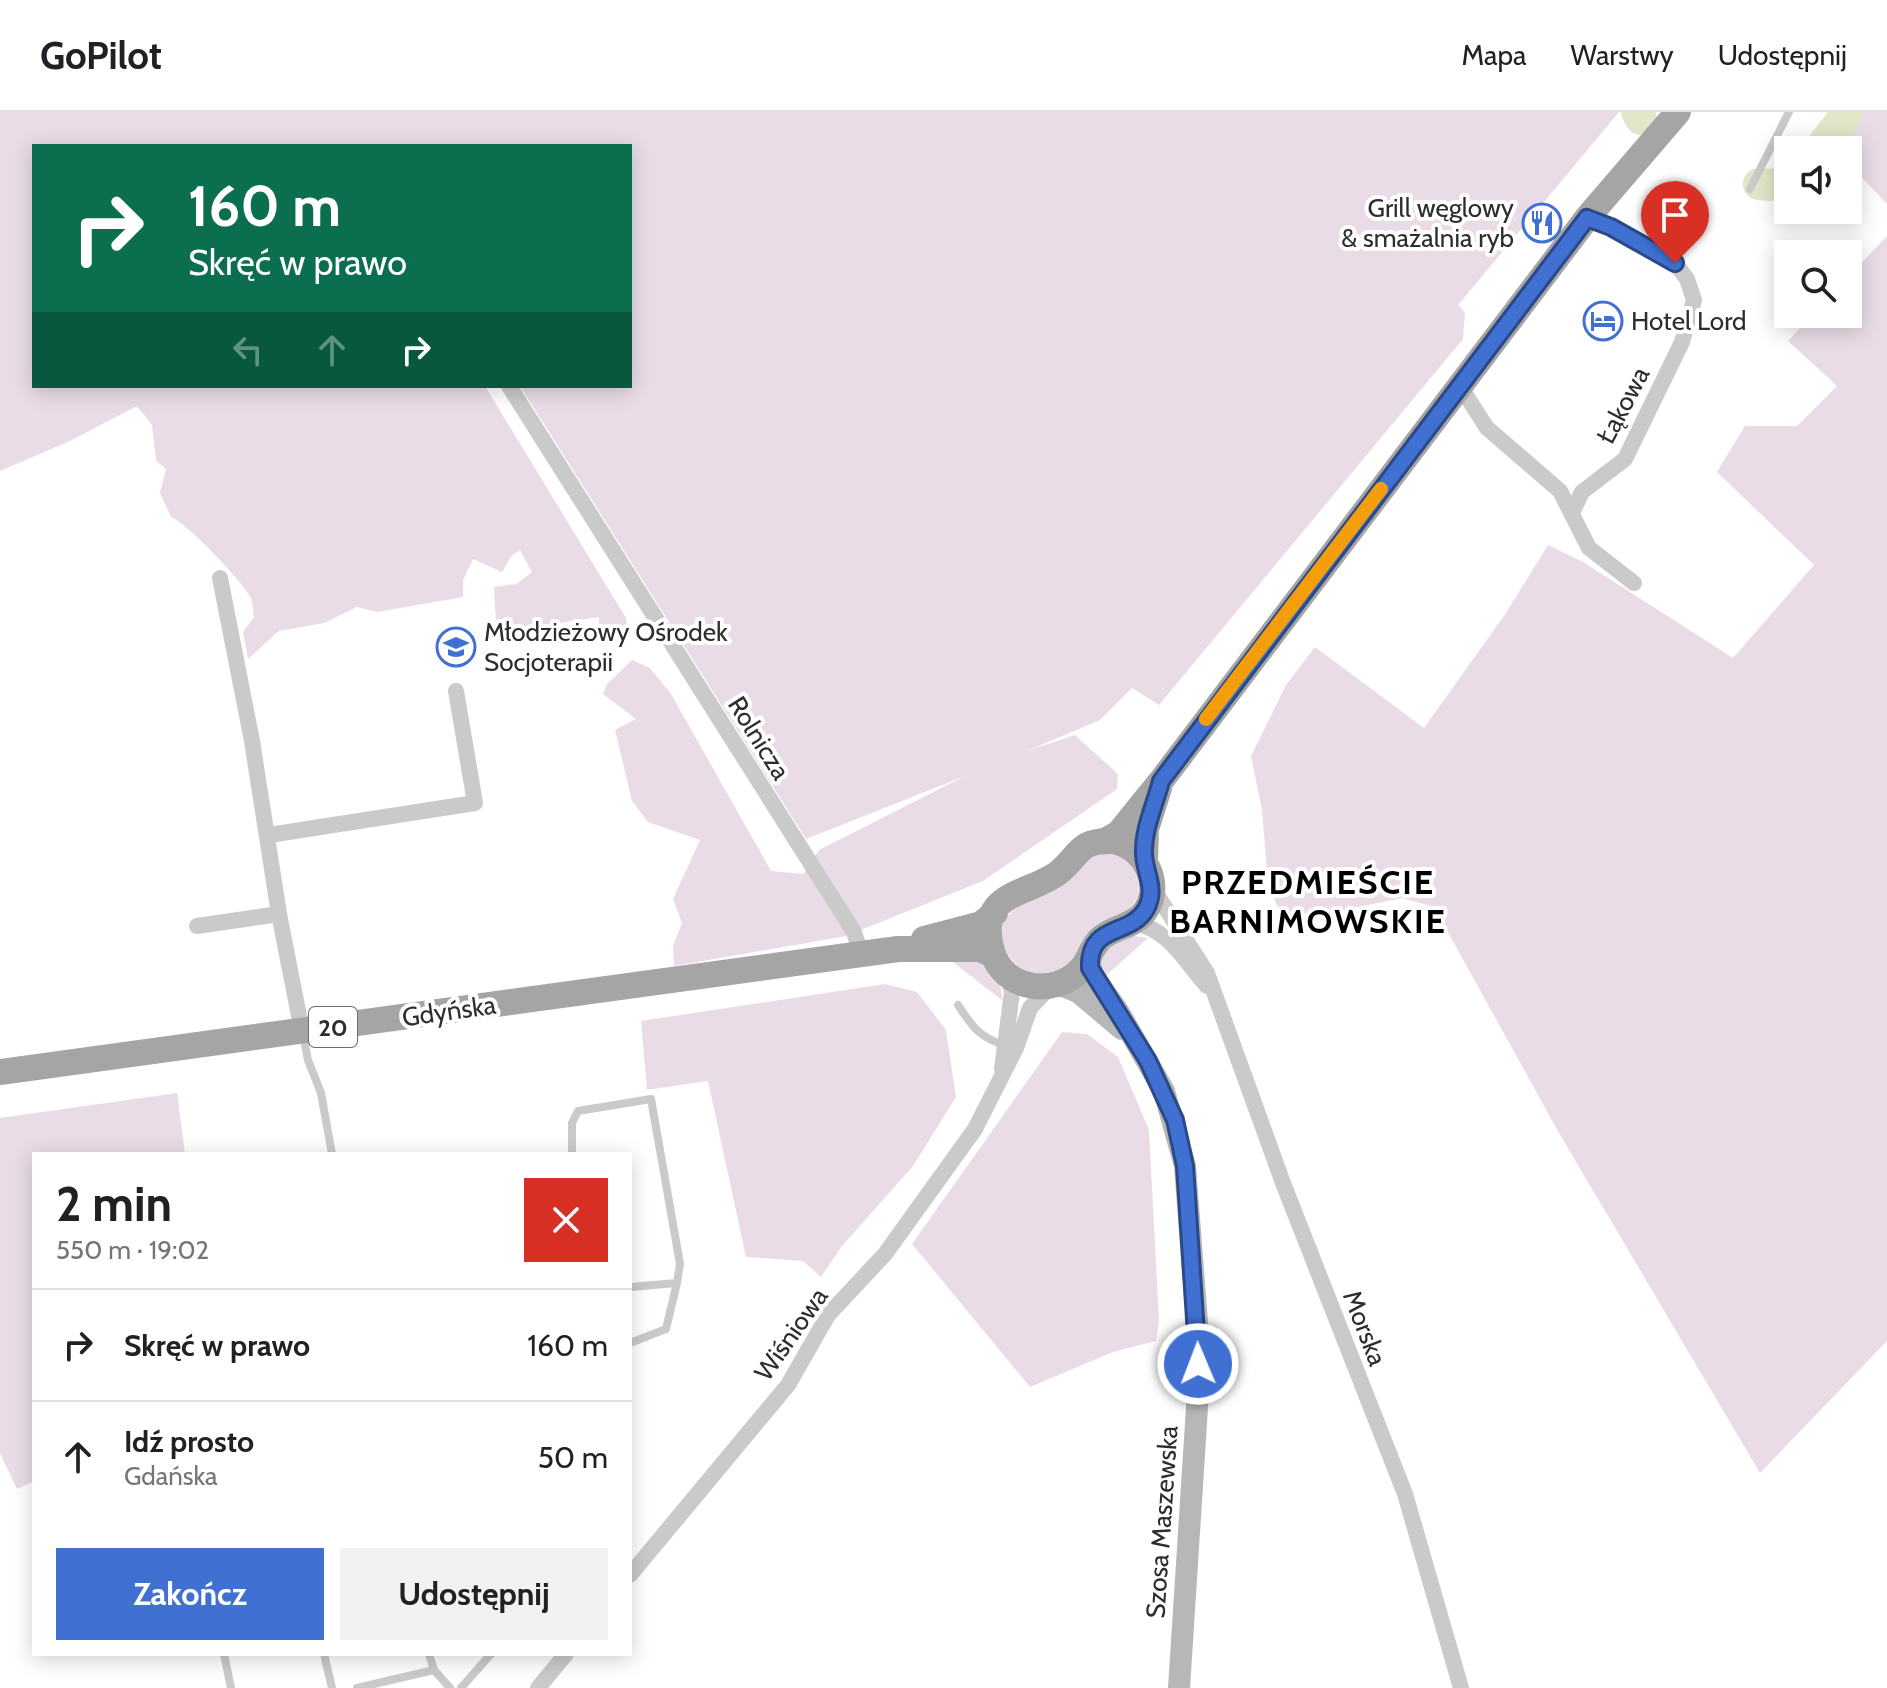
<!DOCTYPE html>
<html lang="pl">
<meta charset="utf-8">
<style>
:root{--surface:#fff;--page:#f2f2f2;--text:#202124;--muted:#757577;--line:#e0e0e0;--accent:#4071d2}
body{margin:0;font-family:Cabin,sans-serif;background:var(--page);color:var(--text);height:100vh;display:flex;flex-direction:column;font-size:30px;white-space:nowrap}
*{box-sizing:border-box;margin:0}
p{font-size:26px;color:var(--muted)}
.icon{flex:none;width:44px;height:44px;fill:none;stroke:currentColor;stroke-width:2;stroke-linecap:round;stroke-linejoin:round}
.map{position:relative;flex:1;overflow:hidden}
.side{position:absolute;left:32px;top:1040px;width:600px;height:504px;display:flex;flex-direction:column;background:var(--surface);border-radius:0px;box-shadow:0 4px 20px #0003}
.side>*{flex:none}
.hud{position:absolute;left:32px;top:32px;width:600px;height:244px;border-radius:0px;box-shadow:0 4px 20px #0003;background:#0b6e4f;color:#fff;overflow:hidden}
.tools{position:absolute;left:1774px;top:24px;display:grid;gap:16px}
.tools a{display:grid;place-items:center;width:88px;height:88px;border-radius:0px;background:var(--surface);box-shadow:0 4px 20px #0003;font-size:40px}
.pin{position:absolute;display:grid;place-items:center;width:68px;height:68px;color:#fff;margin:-82px -34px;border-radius:50% 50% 50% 0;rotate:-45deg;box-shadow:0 0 8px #0007}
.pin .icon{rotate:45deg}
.me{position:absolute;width:88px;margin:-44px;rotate:359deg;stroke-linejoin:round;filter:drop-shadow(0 0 6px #0008)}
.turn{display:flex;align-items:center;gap:28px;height:168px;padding:0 24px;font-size:36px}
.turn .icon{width:104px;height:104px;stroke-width:2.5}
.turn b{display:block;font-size:56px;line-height:68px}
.lanes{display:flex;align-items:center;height:76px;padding:0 24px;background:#0003;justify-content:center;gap:40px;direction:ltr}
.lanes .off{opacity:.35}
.round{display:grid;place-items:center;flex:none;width:84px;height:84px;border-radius:0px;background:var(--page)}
.headline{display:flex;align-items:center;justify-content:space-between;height:136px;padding:0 24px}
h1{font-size:48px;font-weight:700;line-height:60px}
.cta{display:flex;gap:16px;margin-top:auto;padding:16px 24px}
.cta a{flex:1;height:92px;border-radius:0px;background:var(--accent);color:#fff;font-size:32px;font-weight:700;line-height:92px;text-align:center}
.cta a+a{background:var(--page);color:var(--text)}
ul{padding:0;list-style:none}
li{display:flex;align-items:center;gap:24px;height:112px;padding:0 24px;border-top:2px solid var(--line)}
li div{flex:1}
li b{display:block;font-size:30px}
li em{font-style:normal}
header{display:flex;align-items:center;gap:48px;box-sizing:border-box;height:112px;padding:0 40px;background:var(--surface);border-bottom:2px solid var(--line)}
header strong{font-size:38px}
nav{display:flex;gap:44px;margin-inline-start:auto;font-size:28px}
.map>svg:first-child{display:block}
.green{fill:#e9dce6}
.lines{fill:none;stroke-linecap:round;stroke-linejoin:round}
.river{stroke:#e3e7c9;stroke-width:32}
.lane{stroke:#cacaca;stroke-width:8}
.street{stroke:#cacaca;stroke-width:16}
.secondary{stroke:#b7b7b7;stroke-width:22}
.primary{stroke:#a5a5a5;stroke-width:26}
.route-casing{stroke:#2a4988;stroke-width:20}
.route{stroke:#4071d2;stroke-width:14}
.slow{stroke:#f59e0b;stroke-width:14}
.labels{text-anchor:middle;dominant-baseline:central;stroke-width:8;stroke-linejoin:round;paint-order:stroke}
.shield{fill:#fff;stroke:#6c6c6c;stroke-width:2}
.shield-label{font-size:24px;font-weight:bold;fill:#2d2d2d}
.poi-label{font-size:26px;fill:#2d2d2d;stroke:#fff;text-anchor:start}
.street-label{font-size:26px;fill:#2d2d2d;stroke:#fff}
.district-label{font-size:34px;font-weight:bold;letter-spacing:2px;fill:#000;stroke:#fff}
</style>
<header>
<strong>GoPilot</strong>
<nav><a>Mapa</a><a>Warstwy</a><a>Udostępnij</a></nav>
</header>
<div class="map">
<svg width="1887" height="1576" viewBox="0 0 1887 1576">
<rect width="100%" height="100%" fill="#fff"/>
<path class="green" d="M0,0H1619L1458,193L1465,201L1463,227L1159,593L1132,576L1100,608L1027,639L1075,623L1118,662L1117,677L983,769L846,824L674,854L673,834L682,811L673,787L700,728L648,710L632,689L615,618L636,607L603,582L607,572L632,548L650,556L671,582L771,759L803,762L819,738L965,664L806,727L520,274H630V34H34V274H485L626,506L628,525L599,530V505L507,519L496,511L494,475L516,472L532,460L520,438L511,444L502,460L473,447L463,468V485L377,500L357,495L324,511L279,519L248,547L243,520L254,505C253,499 253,491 251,486C243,470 186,410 171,405L160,381L166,357L156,349L152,313L137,294L70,329L0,359Z
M1858,0H1887V92L1848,51V38L1834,37Z
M1887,124V1229L1760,1361L1559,1021L1434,795L1402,786L1315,804L1282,806L1268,771L1262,698L1251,644L1286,573L1315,535L1424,616L1506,501L1548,433L1583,450L1733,546L1814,453L1717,360L1745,314H1797L1837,274L1788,229L1813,202H1848V165Z
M1101,741C1114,742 1131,744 1136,759C1149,797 1113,807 1088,826C1078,833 1075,847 1065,854C1033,879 990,843 1005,807C1011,795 1086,745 1101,741Z
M1127,823L1148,826L1101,868L1098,858L1105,836Z
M979,844L1000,872L1003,889L949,847Z
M885,872L917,880L946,918L956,985L913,1054L842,1134L821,1165L803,1149L746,1145L708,969L647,978L641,909Z
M1062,920L1087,922L1118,945L1149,1018L1159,1209L1156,1229L1113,1240L1030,1275L912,1132Z
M177,981L185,1042H34V1369L17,1377L0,1341V1006Z"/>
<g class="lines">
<path class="river" d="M1637,0L1641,7
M1819,38L1848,0
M1759,72L1772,73L1788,68"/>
<path class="lane" d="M1750,77L1789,0
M958,893C973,916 980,926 1007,934
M303,923L308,948L321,981L332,1042
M572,1042V1011L578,999L651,987L680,1152L677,1171
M630,1175L677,1171L666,1217L630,1231
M224,1542L231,1576
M324,1542L332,1576
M429,1542L434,1558L450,1576
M357,1576L434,1558
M461,1576L491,1542"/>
<path class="street" d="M509,274L854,820L861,842
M1457,278L1467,285L1487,316L1560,379L1589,436L1634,471
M1572,401L1582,380L1625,347L1682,230L1694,188L1687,167L1675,151L1611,115L1587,106
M220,466L252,629L279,802L302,919
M269,723L475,691L456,579
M1152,775L1207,861L1283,1071L1405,1382L1461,1576
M1132,811C1168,815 1185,850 1207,874
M197,814L279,802
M1002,957L1012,880L1008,863
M630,1463L788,1273L828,1203L885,1142L975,1017L1016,936L1030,896L1050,875
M538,1576L566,1542"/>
<path class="secondary" d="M1089,842L1092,862L1118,899L1164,979L1185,1054L1198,1224V1280L1179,1576
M1058,872L1078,880L1122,917"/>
<path class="primary" d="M1105,729L1119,721L1161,669L1587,106L1678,0
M1112,729C1145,733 1166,776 1142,803C1131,815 1113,815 1100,827C1091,836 1089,848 1081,857C1055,886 1003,878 992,839C975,779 1029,783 1058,761C1080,744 1077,728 1112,729Z
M1145,748L1146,717L1159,676
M924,827L981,812L995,801
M0,960L898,837H980L993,843"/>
</g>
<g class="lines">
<g class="route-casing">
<path id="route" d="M1198,1252L1185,1054L1175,1008L1148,949L1090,856C1088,811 1130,825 1146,797C1157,777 1145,762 1144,742C1143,717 1155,693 1161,669L1587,106L1611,115L1675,151"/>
</g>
<use href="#route" class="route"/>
<path class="slow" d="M1206,607L1381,377"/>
</g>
<defs>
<g id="restaurant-ring" transform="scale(2)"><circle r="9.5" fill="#fff" stroke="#4071d2" stroke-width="1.5"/><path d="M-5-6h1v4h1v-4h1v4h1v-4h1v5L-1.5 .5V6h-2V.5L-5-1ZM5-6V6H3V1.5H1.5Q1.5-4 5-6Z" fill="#4071d2"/></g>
<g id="hotel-ring" transform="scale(2)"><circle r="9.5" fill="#fff" stroke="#4071d2" stroke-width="1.5"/><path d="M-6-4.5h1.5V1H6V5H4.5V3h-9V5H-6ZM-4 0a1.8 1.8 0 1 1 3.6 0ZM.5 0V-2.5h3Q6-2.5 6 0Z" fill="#4071d2"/></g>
<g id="school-ring" transform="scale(2)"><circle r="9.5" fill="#fff" stroke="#4071d2" stroke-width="1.5"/><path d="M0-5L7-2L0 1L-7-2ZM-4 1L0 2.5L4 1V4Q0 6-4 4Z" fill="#4071d2"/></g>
</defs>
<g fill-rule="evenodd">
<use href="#restaurant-ring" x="1542" y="111"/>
<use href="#hotel-ring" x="1603" y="209"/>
<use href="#school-ring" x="456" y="535"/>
</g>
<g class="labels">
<rect class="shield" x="309" y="895" width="48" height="40" rx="6"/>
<g class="shield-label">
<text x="333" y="915">20</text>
</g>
<g class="poi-label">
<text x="1514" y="96" text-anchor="end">Grill węglowy<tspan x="1514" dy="30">&amp; smażalnia ryb</tspan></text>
<text x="1631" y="209">Hotel Lord</text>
<text x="484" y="520">Młodzieżowy Ośrodek<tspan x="484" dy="30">Socjoterapii</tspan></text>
</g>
<g class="street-label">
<text transform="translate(1623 293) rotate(-62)">Łąkowa</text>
<text transform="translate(759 626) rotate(58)">Rolnicza</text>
<text transform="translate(449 899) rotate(-8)">Gdyńska</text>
<text transform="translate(1365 1216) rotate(69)">Morska</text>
<text transform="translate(791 1222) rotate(-55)">Wiśniowa</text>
<text transform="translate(1162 1410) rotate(-86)">Szosa Maszewska</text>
</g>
<g class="district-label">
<text x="1308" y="770">PRZEDMIEŚCIE<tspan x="1308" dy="39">BARNIMOWSKIE</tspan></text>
</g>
</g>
</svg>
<div class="tools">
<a><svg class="icon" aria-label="sound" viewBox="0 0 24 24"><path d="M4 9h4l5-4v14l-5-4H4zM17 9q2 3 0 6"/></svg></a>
<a><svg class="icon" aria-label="search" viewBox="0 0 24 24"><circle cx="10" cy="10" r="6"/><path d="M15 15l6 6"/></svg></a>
</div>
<div class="pin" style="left:1675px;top:151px;background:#d93025"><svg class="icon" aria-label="arrive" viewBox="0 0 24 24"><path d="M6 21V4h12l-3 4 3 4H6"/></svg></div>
<svg class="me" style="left:1198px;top:1252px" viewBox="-20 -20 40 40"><circle r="17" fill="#4071d2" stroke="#fff" stroke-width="3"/><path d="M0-11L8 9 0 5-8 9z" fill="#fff"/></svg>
<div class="hud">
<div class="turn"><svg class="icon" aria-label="right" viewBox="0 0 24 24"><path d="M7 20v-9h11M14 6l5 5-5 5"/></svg><div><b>160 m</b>Skręć w prawo</div></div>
<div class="lanes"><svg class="icon off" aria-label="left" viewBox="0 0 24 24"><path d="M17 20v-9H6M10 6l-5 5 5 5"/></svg><svg class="icon off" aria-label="ahead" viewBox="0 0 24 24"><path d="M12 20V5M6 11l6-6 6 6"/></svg><svg class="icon" aria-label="right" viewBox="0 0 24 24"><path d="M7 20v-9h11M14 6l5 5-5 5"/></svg></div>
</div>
<section class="side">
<div class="headline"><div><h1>2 min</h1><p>550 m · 19:02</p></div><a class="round" style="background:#d93025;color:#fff"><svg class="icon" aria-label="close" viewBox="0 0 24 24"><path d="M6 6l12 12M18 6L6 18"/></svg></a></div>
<ul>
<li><svg class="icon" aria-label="right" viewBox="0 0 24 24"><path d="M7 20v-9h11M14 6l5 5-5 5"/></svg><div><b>Skręć w prawo</b></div><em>160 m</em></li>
<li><svg class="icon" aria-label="ahead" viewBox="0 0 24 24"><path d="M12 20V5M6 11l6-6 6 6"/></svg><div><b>Idź prosto</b><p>Gdańska</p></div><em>50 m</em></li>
</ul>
<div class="cta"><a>Zakończ</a><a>Udostępnij</a></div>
</section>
</div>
